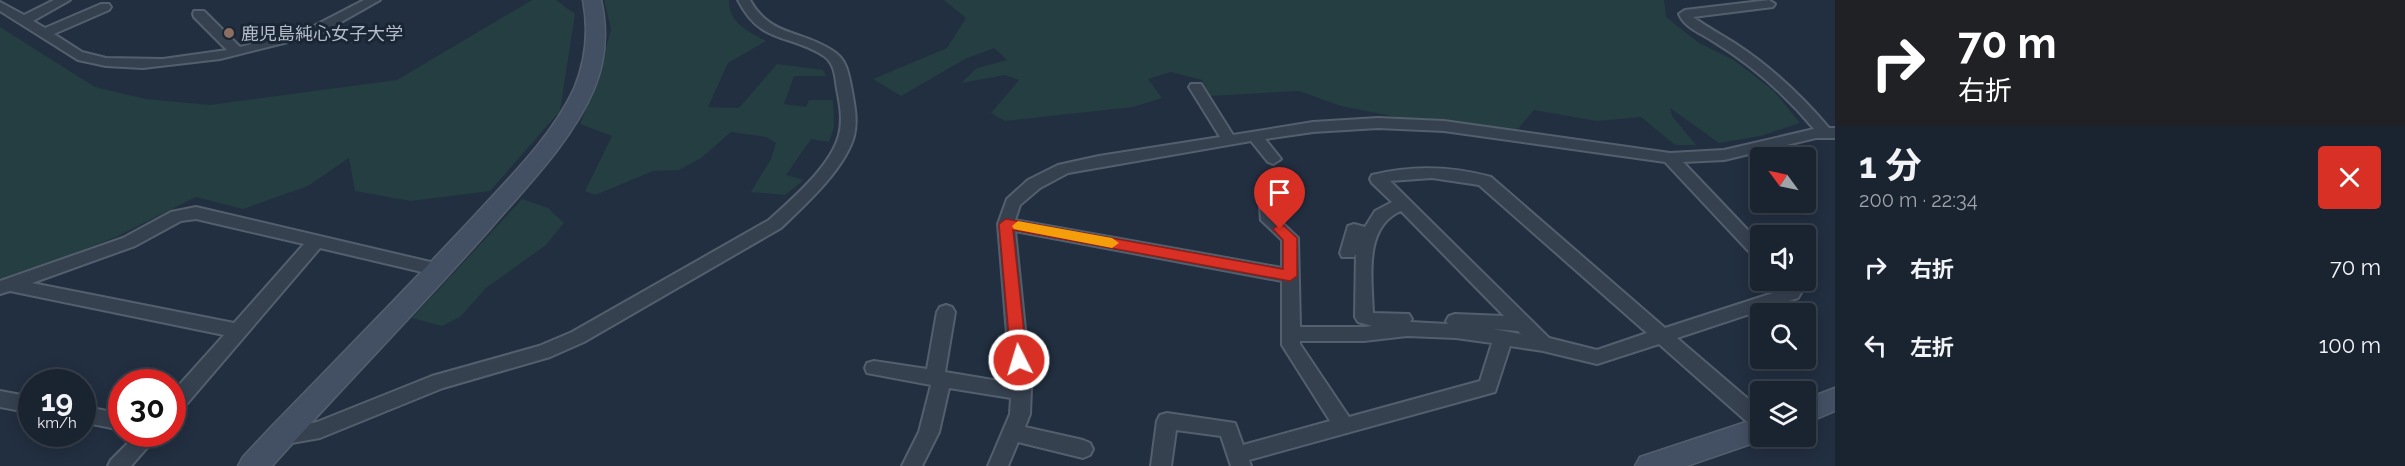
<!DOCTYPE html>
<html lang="ja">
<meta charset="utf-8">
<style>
:root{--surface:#1a2330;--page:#272f3c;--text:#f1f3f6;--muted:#9fa4ab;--line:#38404c}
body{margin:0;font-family:Raleway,"Noto Sans JP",sans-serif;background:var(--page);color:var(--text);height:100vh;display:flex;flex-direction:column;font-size:22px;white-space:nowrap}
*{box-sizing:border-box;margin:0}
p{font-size:20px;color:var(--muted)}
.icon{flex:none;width:33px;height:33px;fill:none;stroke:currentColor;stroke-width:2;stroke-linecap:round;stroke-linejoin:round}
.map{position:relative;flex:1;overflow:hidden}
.details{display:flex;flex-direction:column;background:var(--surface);width:570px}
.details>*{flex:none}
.hud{background:#202124;color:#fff;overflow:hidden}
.needle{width:39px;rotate:303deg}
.tools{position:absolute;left:1750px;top:147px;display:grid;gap:12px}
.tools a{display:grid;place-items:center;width:66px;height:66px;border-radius:6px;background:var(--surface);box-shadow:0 3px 15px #0003,0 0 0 2px var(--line);font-size:30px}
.speed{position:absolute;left:18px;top:369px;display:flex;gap:12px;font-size:30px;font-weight:700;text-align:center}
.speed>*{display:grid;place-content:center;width:78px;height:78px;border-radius:50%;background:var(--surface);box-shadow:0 3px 15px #0003,0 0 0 2px var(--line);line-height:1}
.speed small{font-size:15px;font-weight:400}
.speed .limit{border:9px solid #d22;background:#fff;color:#111}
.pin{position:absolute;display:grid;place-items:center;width:51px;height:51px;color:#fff;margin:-62px -26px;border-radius:50% 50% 50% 0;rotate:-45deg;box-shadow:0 0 6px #0007}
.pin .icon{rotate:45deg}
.me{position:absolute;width:66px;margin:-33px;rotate:355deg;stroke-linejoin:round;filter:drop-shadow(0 0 4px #0008)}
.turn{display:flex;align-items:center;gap:21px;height:126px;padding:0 24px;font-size:27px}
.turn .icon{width:78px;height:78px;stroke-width:2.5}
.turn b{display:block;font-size:42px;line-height:51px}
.round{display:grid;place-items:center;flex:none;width:63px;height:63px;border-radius:6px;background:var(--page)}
.overview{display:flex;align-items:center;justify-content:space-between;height:102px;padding:0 24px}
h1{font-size:36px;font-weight:700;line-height:45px}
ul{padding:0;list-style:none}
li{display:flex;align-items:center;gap:18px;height:78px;padding:0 24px}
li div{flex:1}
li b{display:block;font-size:22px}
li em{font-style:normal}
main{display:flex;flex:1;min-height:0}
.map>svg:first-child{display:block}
.green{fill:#243e41}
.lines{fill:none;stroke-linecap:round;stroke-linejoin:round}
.street-casing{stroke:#545f6d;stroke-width:4}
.secondary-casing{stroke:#545f6d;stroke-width:3}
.street{fill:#364150;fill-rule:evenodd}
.secondary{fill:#435063;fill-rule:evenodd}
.route{fill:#d93025;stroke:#8d1f18;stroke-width:1.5}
.slow{fill:#f59e0b}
.education-dot{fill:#8d6e63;stroke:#1b2634;stroke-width:2}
.labels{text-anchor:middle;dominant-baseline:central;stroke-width:6;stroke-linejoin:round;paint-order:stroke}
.far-poi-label{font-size:18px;fill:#b2bccb;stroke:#1b2634;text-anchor:start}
</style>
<main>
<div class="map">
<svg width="1835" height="466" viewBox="0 0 1835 466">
<rect width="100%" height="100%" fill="#222f40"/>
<path class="green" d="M532,0H556L575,14L560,111L490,191L411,201L355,191L349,158L308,186L243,209L196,197L116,237L0,282V27L95,87L146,99L210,105L397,80Z
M604,0H729C729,24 748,31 766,41L728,63L708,107L739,108L777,64L823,70L826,76H794L784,104L806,107L809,100H833L834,127L829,142L811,139L786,175L804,180L785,195L751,192L771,159L776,143L766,137L731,132L701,158L679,170L653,171L595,195L585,191L612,136L580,124L599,74L611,29Z
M944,0H1664L1666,17L1699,43L1734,60L1774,91L1800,123L1760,136L1719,143L1670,108L1672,116L1696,145H1675L1641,117L1597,121L1534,110L1517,130L1396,117L1341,106L1299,91L1209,96L1202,80L1171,72L1148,79L1162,98L1133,107L1005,121L991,113L1019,80L1005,75L961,83L977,68L1007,60L994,48L965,59L901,96L873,79L947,48L966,18Z
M522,199L548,208L564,223L546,245L486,288L460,317L442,326L412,318Z"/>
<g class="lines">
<g class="street-casing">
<path id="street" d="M54,0H70L33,21L45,28L101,4H109L111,7L109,10L54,34L82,52L106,58L163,59L227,50L194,17L193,14L194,11H204L240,47L310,28L364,0H380L320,34L220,59L143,68L106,66L78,60L0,11V2L24,15Z
M738,0H750C770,37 803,30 833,51C846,59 848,71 851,86C854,102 858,120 854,136C845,169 805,205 781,228L584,342L550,357L443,388L320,438L280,445L273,443L270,437L273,431L317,422L432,376L539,346L572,332L769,220C792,199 831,166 839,135C843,120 840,104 837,89C835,76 835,64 824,56C788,33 761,45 738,0Z
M1769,0L1775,4L1773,7L1693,17C1707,27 1722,35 1736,44C1771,67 1802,96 1829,128H1835V138H1816L1724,160L1683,162L1761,244V260L1755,258L1665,162L1444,131L1378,128L1313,132L1265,139L1281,159L1273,164L1268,162L1251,141L1068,173L1040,188L1020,205L1015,220L1282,268V240L1261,220L1260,205L1262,201H1274L1277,218L1298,238L1300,327H1364L1372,326L1358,322L1355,317L1356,254L1354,257H1342L1340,253L1348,226L1354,224L1365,227L1375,211L1392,202L1372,183L1370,179L1372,175C1412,165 1451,166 1491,177L1665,328L1782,290L1779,280H1796L1801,293L1798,298L1677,338L1761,410V430L1754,428L1659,344L1597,364L1543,351L1510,346L1495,392L1249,460L1251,466H1231L1221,436L1176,430L1171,466H1151L1157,421L1160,415L1167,413L1235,423L1243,445L1330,421L1282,345V281L1015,231L1031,388L1030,414L1025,427L1083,440L1090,443L1093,449L1090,455L1083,458L1018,442L1008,466H988L1010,414L1011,398L949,388L939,432L922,466H902L919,432L931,385L867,373L865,368L867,363L874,361L927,369L937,312L940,307L946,305L952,307L955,312L945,372L1011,383L998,224L1007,199L1028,180L1058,165L1099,156L1220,137L1189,87L1191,84H1201L1233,135L1313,122L1378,118L1444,121L1670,153L1724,150L1814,129C1785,94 1749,63 1711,40C1700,33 1684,27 1679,14L1685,10ZM1432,178L1479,185L1647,333L1597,350L1549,338L1390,181ZM1401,211L1504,316L1455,314L1449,316L1446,321L1448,324L1410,322L1412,319L1409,314L1373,313C1372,280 1363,227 1401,211ZM1493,329L1518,331L1521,334ZM1407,336L1456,338L1492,343L1480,381L1349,417L1300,344V341H1364Z
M196,207L439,264L445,266L448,270L445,274L439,276L320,248L179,413L172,415V393L224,335L10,291L0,294V281L123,238L171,212ZM196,219L304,244L234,323L32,283L135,246L181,221Z
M0,391L32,397V413L0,407Z
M82,406L122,414V430L82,422Z
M137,434H159L131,466H108L111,460Z"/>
</g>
<g class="secondary-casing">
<path id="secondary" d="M583,0H601C608,31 606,60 594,89C572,141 528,185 491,228C419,309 344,386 272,466H238L243,457L271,427C340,356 409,286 476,214C511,176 552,136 574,89C586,60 589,31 583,0Z
M1835,388V411L1806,423V399Z
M1761,417V436L1771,437L1687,466H1635L1640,457Z"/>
</g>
<use href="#street" class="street"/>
<use href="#secondary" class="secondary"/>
</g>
<path class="route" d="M1006,219L1283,269V240L1273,229L1280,224L1284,226L1297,238V276L1290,281L1013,230L1027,360L1024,364H1013L1011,360L999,224Z"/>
<path class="slow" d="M1018,221L1112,238L1119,243L1112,248L1014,229L1012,226Z"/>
<circle class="education-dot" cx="229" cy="33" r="6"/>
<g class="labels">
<g class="far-poi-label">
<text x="241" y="33">鹿児島純心女子大学</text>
</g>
</g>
</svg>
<div class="tools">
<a><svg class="needle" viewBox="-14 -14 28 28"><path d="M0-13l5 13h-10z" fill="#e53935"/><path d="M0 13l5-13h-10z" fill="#9fa4ab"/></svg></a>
<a><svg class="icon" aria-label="sound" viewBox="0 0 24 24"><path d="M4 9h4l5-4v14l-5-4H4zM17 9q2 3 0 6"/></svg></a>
<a><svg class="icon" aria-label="search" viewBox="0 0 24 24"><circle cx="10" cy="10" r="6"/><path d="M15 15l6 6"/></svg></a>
<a><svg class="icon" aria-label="layers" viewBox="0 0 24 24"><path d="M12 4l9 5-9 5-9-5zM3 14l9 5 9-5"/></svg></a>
</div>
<div class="speed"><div>19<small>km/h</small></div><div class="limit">30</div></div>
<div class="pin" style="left:1280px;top:229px;background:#d93025"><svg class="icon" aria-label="arrive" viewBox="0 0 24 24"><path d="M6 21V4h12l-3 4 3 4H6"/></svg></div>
<svg class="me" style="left:1019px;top:360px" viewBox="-20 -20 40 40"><circle r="17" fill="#d93025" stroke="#fff" stroke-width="3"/><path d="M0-11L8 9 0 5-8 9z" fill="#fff"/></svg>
</div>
<section class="details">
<div class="hud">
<div class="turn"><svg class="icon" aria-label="right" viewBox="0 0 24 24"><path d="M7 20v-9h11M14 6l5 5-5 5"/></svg><div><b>70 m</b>右折</div></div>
</div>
<div class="overview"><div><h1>1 分</h1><p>200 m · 22:34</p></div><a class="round" style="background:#d93025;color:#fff"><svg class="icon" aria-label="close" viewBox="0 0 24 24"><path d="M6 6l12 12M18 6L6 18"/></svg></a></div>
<ul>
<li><svg class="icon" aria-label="right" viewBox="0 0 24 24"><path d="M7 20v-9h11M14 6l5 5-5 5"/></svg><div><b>右折</b></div><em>70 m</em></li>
<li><svg class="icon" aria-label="left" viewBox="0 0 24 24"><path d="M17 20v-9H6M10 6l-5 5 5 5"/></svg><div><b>左折</b></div><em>100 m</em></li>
</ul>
</section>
</main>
